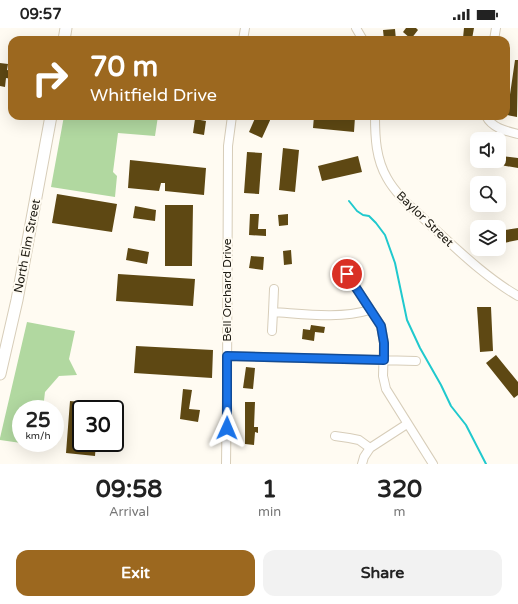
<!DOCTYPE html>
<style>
:root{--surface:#fff;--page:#f2f2f2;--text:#222;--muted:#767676;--accent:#9c681f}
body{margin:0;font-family:"Varela Round",sans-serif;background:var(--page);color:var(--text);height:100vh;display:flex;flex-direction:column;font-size:15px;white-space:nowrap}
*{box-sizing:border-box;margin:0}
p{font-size:13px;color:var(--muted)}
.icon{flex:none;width:22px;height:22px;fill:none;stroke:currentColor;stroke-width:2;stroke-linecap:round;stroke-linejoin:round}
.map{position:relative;height:436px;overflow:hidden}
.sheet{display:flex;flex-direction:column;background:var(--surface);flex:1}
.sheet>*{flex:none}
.hud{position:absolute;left:8px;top:8px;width:502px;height:84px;border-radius:12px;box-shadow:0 4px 16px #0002;background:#9c681f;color:#fff;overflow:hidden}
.tools{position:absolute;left:470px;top:104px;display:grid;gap:8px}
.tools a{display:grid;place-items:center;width:36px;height:36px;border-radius:8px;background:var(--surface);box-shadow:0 4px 16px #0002;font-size:20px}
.speed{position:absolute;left:12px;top:372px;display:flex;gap:8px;font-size:20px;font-weight:700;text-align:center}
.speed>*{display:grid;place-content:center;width:52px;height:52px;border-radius:50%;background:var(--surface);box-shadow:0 4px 16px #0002;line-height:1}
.speed small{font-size:10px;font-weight:400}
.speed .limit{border:2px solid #111;border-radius:6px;background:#fff;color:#111}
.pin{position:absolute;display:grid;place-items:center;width:34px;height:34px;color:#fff;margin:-17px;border:2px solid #fff;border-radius:50%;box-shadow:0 1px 4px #0007}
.me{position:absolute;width:44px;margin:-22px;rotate:1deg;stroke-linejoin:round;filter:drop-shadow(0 0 3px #0008)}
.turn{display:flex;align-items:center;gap:14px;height:84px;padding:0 16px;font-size:18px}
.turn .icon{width:52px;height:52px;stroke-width:2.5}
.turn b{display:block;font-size:28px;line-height:34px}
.eta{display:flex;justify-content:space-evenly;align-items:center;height:68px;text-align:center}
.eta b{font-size:24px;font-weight:700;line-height:28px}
.action{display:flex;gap:8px;margin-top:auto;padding:8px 16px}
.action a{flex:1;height:46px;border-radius:12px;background:var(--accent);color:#fff;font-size:16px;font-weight:700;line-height:46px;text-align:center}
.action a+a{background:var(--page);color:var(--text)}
.status{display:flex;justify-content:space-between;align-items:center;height:28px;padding:0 20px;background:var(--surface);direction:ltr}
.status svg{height:11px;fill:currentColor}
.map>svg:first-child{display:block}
.green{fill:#b1d8a0}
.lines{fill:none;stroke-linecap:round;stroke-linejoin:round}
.stream{stroke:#20c9ce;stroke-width:2}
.building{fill:#5e4813}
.street-casing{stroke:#d7cdb9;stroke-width:10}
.secondary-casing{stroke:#d7cdb9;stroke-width:13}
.street{stroke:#fff;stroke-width:8}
.secondary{stroke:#fff;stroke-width:11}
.route-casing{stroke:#114b97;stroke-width:10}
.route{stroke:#1a73e8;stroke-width:7}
.labels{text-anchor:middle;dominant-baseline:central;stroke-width:4;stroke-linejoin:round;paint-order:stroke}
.street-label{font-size:12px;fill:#1d1a12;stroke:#fffbf2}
</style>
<div class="status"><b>09:57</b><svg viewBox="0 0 49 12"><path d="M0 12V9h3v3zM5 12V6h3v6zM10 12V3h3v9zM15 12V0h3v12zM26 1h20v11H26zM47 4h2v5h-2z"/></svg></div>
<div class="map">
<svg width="518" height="436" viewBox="0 0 518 436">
<rect width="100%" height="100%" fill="#fffbf2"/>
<path class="green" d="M64,88H158L155,108L118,105L113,144L117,148L115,169L51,159Z
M27,294L75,303L69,331L77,347L59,348L45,364L43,381H21V415L0,412V410Z"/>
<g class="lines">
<path class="stream" d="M349,173L357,183L363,187L369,188L376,195L385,207L395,235L407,292L420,320L441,357L451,378L466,397L486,436"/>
</g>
<path class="building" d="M406,0H416L418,2L411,11L403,4Z
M464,0H474L472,11L463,10Z
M395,1L396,12H384L383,2Z
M515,32H518L517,89L507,87Z
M0,35L8,36L7,42L12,43V51L6,50L5,59L0,58Z
M256,88H272L262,110L249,104Z
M314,88L355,89L354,104L313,100Z
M195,91L206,93L204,107L193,105Z
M283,120L299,122L295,164L279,162Z
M247,124L262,125L259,166L244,165Z
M358,128L362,144L322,153L318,138Z
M501,128L518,130V140L500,137Z
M130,132L206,140L204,167L165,163V155H161L159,163L128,160Z
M57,166L117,176L112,204L52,195Z
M165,177H193L192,238H165Z
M135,178L156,182L155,193L133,190Z
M250,186H259L258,201H266V208L249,207Z
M288,186V197L279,198L278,187Z
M518,200V212L499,216V203Z
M128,220L149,224L147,236L126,232Z
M291,222L292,236L284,237L283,223Z
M251,228L264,229L263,242L249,240Z
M118,246L195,251L193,278L116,273Z
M477,279H491L493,323L480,324Z
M311,297L325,299L324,305L315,304L314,313L302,311L303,301L310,302Z
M136,318L213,322L212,350L134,345Z
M496,327L518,354V367L514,370L486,335Z
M246,339L255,340L253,361L243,360Z
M183,361L192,362L189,381L200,382L198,394L180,391Z
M70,373L100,376L99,381H81V415H96L95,428L66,425Z
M245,374H255L254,399H258V405L255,404L254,417L245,416Z"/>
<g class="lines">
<g class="street-casing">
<path id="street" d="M356,0L363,12
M243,12L245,0
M494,12L496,0
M375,88C375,110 376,131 387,150C397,168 414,181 428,195C457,221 485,249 518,268
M486,88C492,100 506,103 518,106
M347,246L381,298L384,315L383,348L386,361L433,436
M274,261L273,284C305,286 339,291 370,282
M272,303L273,284
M227,328L416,333
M335,408L349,410L359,412L370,420
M226,436L227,360L228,118L232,88
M362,436L364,429L370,420L407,396"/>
</g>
<g class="secondary-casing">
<path id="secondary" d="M64,12L66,0
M0,346L17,272L51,88"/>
</g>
<use href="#street" class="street"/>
<use href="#secondary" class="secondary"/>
</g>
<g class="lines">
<g class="route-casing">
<path id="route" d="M227,400V328L384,332V315L381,298L347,246"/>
</g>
<use href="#route" class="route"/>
</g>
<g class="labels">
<g class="street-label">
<text transform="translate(425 191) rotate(44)">Baylor Street</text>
<text transform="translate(27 218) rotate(-79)">North Elm Street</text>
<text transform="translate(227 262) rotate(-90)">Bell Orchard Drive</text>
</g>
</g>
</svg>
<div class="tools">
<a><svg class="icon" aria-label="sound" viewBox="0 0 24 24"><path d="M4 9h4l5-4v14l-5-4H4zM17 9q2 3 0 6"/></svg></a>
<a><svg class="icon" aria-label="search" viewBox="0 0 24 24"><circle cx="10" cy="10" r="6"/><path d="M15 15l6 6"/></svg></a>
<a><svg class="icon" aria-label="layers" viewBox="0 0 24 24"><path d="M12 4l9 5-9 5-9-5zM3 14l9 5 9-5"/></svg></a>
</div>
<div class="speed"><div>25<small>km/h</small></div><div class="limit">30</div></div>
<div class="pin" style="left:347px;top:246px;background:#d93025"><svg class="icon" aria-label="arrive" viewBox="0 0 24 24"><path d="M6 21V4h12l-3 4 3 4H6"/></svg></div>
<svg class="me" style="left:227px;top:400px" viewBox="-20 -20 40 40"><path d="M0-17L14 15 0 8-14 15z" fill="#1a73e8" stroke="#fff" stroke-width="4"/></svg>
<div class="hud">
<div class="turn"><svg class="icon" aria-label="right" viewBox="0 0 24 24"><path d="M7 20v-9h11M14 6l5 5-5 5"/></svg><div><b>70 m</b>Whitfield Drive</div></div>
</div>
</div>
<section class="sheet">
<div class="eta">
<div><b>09:58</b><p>Arrival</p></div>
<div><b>1</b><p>min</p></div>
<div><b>320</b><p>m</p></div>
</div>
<div class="action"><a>Exit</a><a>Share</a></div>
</section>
